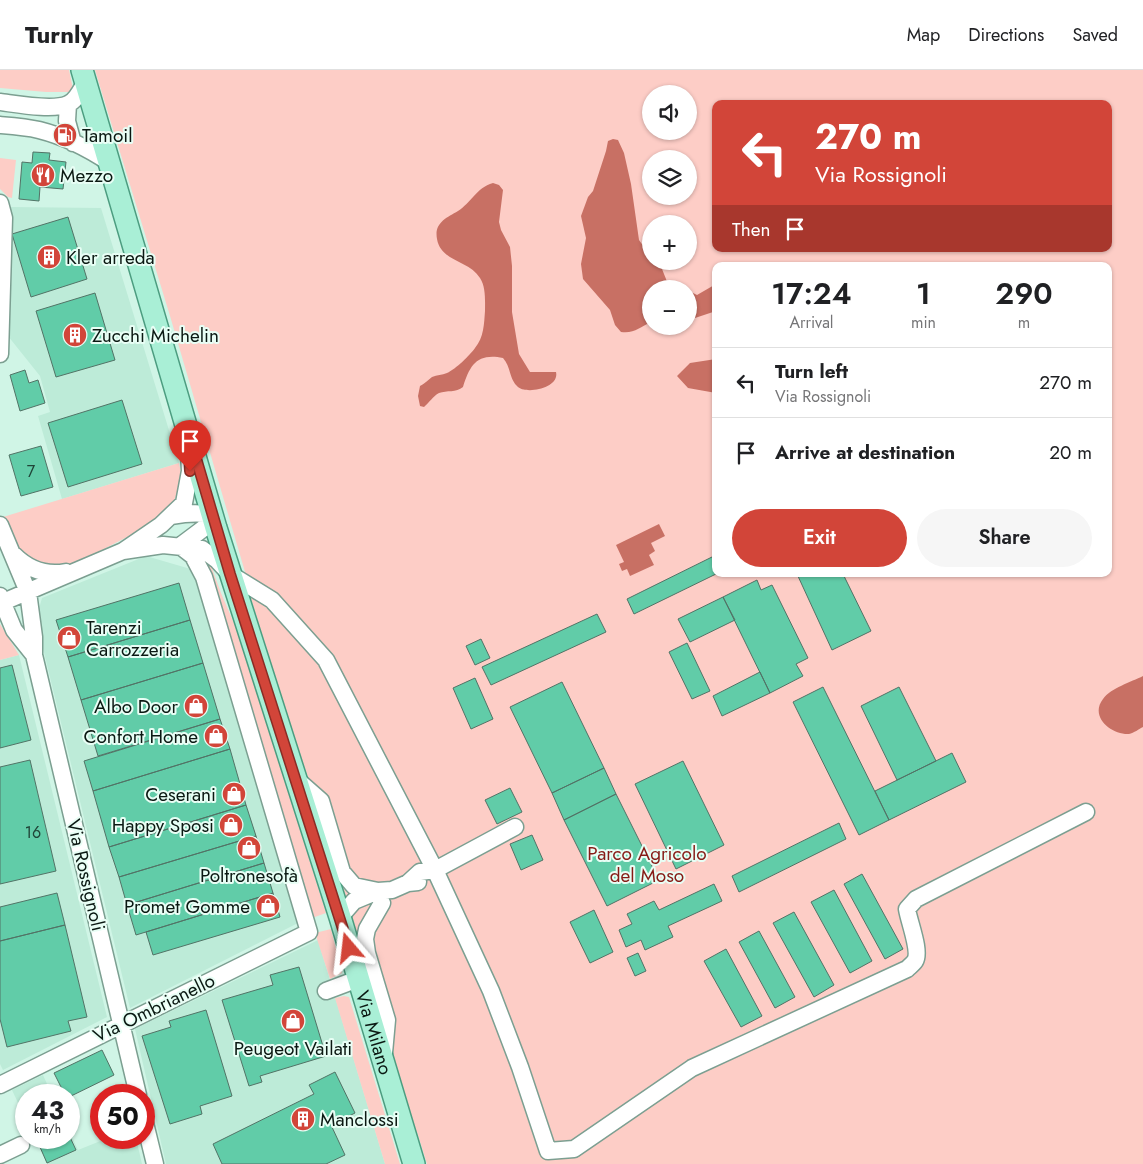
<!DOCTYPE html>
<meta charset="utf-8">
<style>
:root{--surface:#fff;--page:#f6f6f6;--text:#202124;--muted:#757577;--line:#e0e0e0;--accent:#d24539}
body{margin:0;font-family:Jost,sans-serif;background:var(--page);color:var(--text);height:100vh;display:flex;flex-direction:column;font-size:19px;white-space:nowrap}
*{box-sizing:border-box;margin:0}
p{font-size:16px;color:var(--muted)}
.icon{flex:none;width:28px;height:28px;fill:none;stroke:currentColor;stroke-width:2;stroke-linecap:round;stroke-linejoin:round}
.map{position:relative;flex:1;overflow:hidden}
.drawer{position:absolute;left:712px;top:192px;width:400px;height:315px;display:flex;flex-direction:column;background:var(--surface);border-radius:10px;box-shadow:0 1px 4px #0004}
.drawer>*{flex:none}
.guide{position:absolute;left:712px;top:30px;width:400px;height:152px;border-radius:10px;box-shadow:0 1px 4px #0004;background:#d24539;color:#fff;overflow:hidden}
.fabs{position:absolute;left:642px;top:15px;display:grid;gap:10px}
.fabs a{display:grid;place-items:center;width:55px;height:55px;border-radius:50%;background:var(--surface);box-shadow:0 1px 4px #0004;font-size:25px}
.speed{position:absolute;left:15px;top:1014px;display:flex;gap:10px;font-size:25px;font-weight:700;text-align:center}
.speed>*{display:grid;place-content:center;width:65px;height:65px;border-radius:50%;background:var(--surface);box-shadow:0 1px 4px #0004;line-height:1}
.speed small{font-size:12px;font-weight:400}
.speed .limit{border:8px solid #d22;background:#fff;color:#111}
.pin{position:absolute;display:grid;place-items:center;width:42px;height:42px;color:#fff;margin:-51px -21px;border-radius:50% 50% 50% 0;rotate:-45deg;box-shadow:0 0 5px #0007}
.pin .icon{rotate:45deg}
.me{position:absolute;width:55px;margin:-28px;rotate:343deg;stroke-linejoin:round;filter:drop-shadow(0 0 4px #0008)}
.turn{display:flex;align-items:center;gap:18px;height:105px;padding:0 20px;font-size:22px}
.turn .icon{width:65px;height:65px;stroke-width:2.5}
.turn b{display:block;font-size:35px;line-height:42px}
.then{display:flex;align-items:center;height:48px;padding:0 20px;background:#0003;gap:10px;font-size:19px}
.eta{display:flex;justify-content:space-evenly;align-items:center;height:85px;text-align:center}
.eta b{font-size:30px;font-weight:600;line-height:35px}
.button{display:flex;gap:10px;margin-top:auto;padding:10px 20px}
.button a{flex:1;height:58px;border-radius:30px;background:var(--accent);color:#fff;font-size:20px;font-weight:600;line-height:58px;text-align:center}
.button a+a{background:var(--page);color:var(--text)}
ul{padding:0;list-style:none}
li{display:flex;align-items:center;gap:15px;height:70px;padding:0 20px;border-top:1px solid var(--line)}
li div{flex:1}
li b{display:block;font-size:19px}
li em{font-style:normal}
header{display:flex;align-items:center;gap:30px;box-sizing:border-box;height:70px;padding:0 25px;background:var(--surface);border-bottom:1px solid var(--line)}
header strong{font-size:24px}
nav{display:flex;gap:28px;margin-inline-start:auto;font-size:18px}
.map>svg:first-child{display:block}
.built{fill:#bdebd8}
.green{fill:#fdcdc6;fill-rule:evenodd}
.water{fill:#c87064}
.building{fill:#61cca8;stroke:#527366}
.lines{fill:none;stroke-linecap:round;stroke-linejoin:round}
.minor-casing{stroke:#7c9f91;stroke-width:19}
.major-casing{stroke:#4c9d80;stroke-width:24}
.minor{stroke:#fff;stroke-width:16}
.major{stroke:#a9efd6;stroke-width:21}
.route-casing{stroke:#882d25;stroke-width:12}
.route{stroke:#d24539;stroke-width:9}
.labels{text-anchor:middle;dominant-baseline:central;stroke-width:4;stroke-linejoin:round;paint-order:stroke}
.number-label{font-size:16px;fill:#204538}
.poi-label{font-size:19px;fill:#0a1812;stroke:#e8fef5;text-anchor:start}
.park-label{font-size:19px;fill:#871b16;stroke:#e8fef5}
.street-label{font-size:19px;fill:#0a1812;stroke:#e8fef5}
</style>
<header>
<strong>Turnly</strong>
<nav><a>Map</a><a>Directions</a><a>Saved</a></nav>
</header>
<div class="map">
<svg width="1143" height="1094" viewBox="0 0 1143 1094">
<rect width="100%" height="100%" fill="#d0f5e6"/>
<path class="built" d="M11,137L101,138L179,393L62,429L38,346L50,342L40,306L8,266Z
M146,486L194,500L298,853L130,938L41,570L37,546L42,528Z
M19,585L107,947L3,1000L0,994V590Z
M318,870L385,1094H166L135,959Z
M43,1005L52,1025H26V1050L12,1020Z
M69,1060L78,1080L108,1068H136L142,1094H47L35,1068H69Z"/>
<path class="green" d="M0,0H69L73,19L72,22H46L0,18Z
M95,0H1143V1094H427L417,1062L412,1063L390,991L391,977L305,698L302,695L249,522L250,519L170,246ZM651,24H689V61H651ZM716,34H1109V179H716ZM651,89H689V126H651ZM651,154H689V191H651ZM716,196H1109V504H716ZM651,219H689V256H651Z
M0,88L16,90L12,128L8,127L0,119Z
M179,393L182,408L173,434L150,455L81,491L59,497L41,495L25,486L13,475L3,447Z
M200,489L210,493L221,523L239,565L326,843L312,848Z
M0,554L19,585L0,590Z
M331,859L342,903L330,909L315,863Z
M344,926L349,927L400,1094H385L335,928Z"/>
<path class="water" d="M613,69L618,70L624,83L631,114L639,170L651,187V191H655L662,199L668,214L681,219H651V252C640,257 634,264 621,262L615,255L610,240L583,209L581,194L586,168L581,146L588,127L593,121L606,81L608,71Z
M493,113L499,115L503,120L499,152L501,160L510,177L512,196V242L519,284L530,302H556C560,319 524,325 517,316C509,308 511,297 503,288C477,283 470,295 463,317C456,323 447,320 439,323C433,326 429,333 424,337L420,336L418,326L420,316C424,314 428,310 432,307C437,305 442,305 447,303C456,299 470,285 475,278C484,267 484,254 485,241C485,231 486,217 480,208C469,190 441,192 437,169C434,153 446,148 458,141C471,133 476,118 493,113Z
M716,214V241L689,250V221L697,225Z
M716,289V323L688,318L677,306L690,293Z
M659,454L665,466L651,473L655,481L649,485L654,495L630,506L627,499L622,501L619,494L624,492L616,475Z
M1143,606V657C1139,659 1134,663 1129,664C1112,665 1089,647 1103,629C1111,618 1131,612 1143,606Z"/>
<path class="building" d="M33,82L50,83L49,90L66,92L63,119L40,117L39,131L19,129L22,92L32,93Z
M68,147L87,209L31,227L12,164Z
M95,223L115,290L56,307L36,241Z
M25,300L29,313L38,310L45,333L20,341L10,305Z
M122,330L142,394L68,417L48,353Z
M41,376L53,417L21,426L9,385Z
M716,485V504L634,544L627,529Z
M797,504H843L871,561L832,580Z
M757,510L761,520L772,515L808,588L796,594L803,606L770,623L723,527Z
M179,513L190,550L68,587L56,550Z
M723,527L735,550L690,572L678,549Z
M597,544L606,562L491,615L482,597Z
M190,550L203,593L81,630L68,587Z
M481,569L490,588L475,595L466,576Z
M687,573L710,621L692,629L669,582Z
M203,593L220,649L98,686L81,630Z
M12,595L31,670L0,678V598Z
M760,602L770,623L722,646L713,626Z
M475,608L493,649L471,659L453,618Z
M562,612L604,698L552,723L510,637Z
M823,617L889,750L859,765L793,632Z
M899,617L936,691L897,710L861,636Z
M220,649L230,679L93,721L84,691Z
M230,679L246,735L109,777L93,721Z
M952,683L966,712L889,750L875,721Z
M30,690L56,801L0,814V697Z
M683,691L724,775L676,799L635,714Z
M604,698L616,724L564,750L552,723Z
M510,718L522,742L497,754L485,730Z
M616,724L659,810L607,836L564,750Z
M246,735L256,766L119,807L109,777Z
M839,753L846,769L739,822L732,806Z
M532,765L543,790L521,800L510,774Z
M256,766L264,793L127,835L119,807Z
M264,793L273,823L136,865L127,835Z
M862,804L903,879L885,889L844,814Z
M714,814L722,831L668,856L673,867L645,880L641,870L626,877L619,860L632,854L627,844L654,831L659,840Z
M834,820L872,891L850,903L811,832Z
M57,823L65,855L0,871V837Z
M273,823L280,847L153,885L146,862Z
M594,840L613,882L590,893L570,852Z
M794,842L834,915L814,927L773,853Z
M65,855L87,947L68,951L71,961L7,977L0,949V871Z
M759,861L795,927L775,938L739,872Z
M726,879L762,946L741,957L704,891Z
M638,883L646,901L635,906L627,888Z
M299,897L326,986L260,1006L262,1012L249,1016L222,930L273,915L270,905Z
M206,940L232,1026L200,1036L202,1044L170,1054L142,966L171,957L169,951Z
M102,980L114,1005L69,1027V1025H65L54,1003Z
M335,1002L355,1043L331,1055L345,1085L326,1094H222L213,1074L314,1024L309,1015Z
M69,1065L76,1080L47,1093L36,1068H69Z"/>
<g class="lines">
<g class="minor-casing">
<path id="minor" d="M0,32C16,34 53,41 68,34C76,31 81,20 85,13
M68,34L67,51L73,73
M0,55C13,56 27,57 39,60C63,66 89,79 110,93
M0,133L4,148L0,284
M172,446C187,443 198,442 213,445L204,458L180,476
M0,455L28,522L34,567V585L138,1025
M123,481L163,475L202,479L217,490L230,504L272,530L326,590L435,800L491,921L520,997L548,1081L574,1079L692,998L907,899C909,897 913,894 915,891C921,881 909,852 907,839L916,829L1086,742
M14,485C28,499 45,506 66,502
M0,526L14,560L34,585
M1,533L123,481L161,455L184,433L190,401L189,383
M296,709L321,731L342,802L354,816L378,821
M408,813L420,802L435,800L515,757
M382,833L367,859L365,869L367,883L387,950L384,983
M340,847L354,831L378,821L392,820L408,813L418,812
M326,921L358,909
M0,1015L309,862L204,507L193,486L180,476
M144,1049L155,1094
M0,1085L21,1075"/>
</g>
<g class="major-casing">
<g id="major">
<path id="s1" d="M82,0L216,458L340,847L414,1094"/>
</g>
</g>
<use href="#minor" class="minor"/>
<use href="#major" class="major"/>
</g>
<g class="lines">
<g class="route-casing">
<path id="route" d="M190,401L188,361L230,504L349,878"/>
</g>
<use href="#route" class="route"/>
</g>
<defs>
<g id="fuel-disc" transform="scale(1.25)"><circle r="9.5" fill="#d24539" stroke="#e8fef5"/><path d="M-5.5-6h7V0h2V4h1.3V-2.5L3-4.5l.8-.8L6-3V5H2.5V1h-1V6h-7ZM-4.2-4.7v3.2H.2V-4.7Z" fill="#fff"/></g>
<g id="restaurant-disc" transform="scale(1.25)"><circle r="9.5" fill="#d24539" stroke="#e8fef5"/><path d="M-5-6h1v4h1v-4h1v4h1v-4h1v5L-1.5 .5V6h-2V.5L-5-1ZM5-6V6H3V1.5H1.5Q1.5-4 5-6Z" fill="#fff"/></g>
<g id="building-disc" transform="scale(1.25)"><circle r="9.5" fill="#d24539" stroke="#e8fef5"/><path d="M-4-6H4V6H1V3H-1V6H-4ZM-2.5-4.3h1.7v1.8h-1.7ZM.8-4.3h1.7v1.8H.8ZM-2.5-1h1.7V.8h-1.7ZM.8-1h1.7V.8H.8Z" fill="#fff"/></g>
<g id="shop-disc" transform="scale(1.25)"><circle r="9.5" fill="#d24539" stroke="#e8fef5"/><path d="M-5-2.5h2.3a2.7 3.5 0 0 1 5.4 0H5L5.5 6h-11ZM-1.5-2.5h3a1.5 2.3 0 0 0-3 0Z" fill="#fff"/></g>
</defs>
<g fill-rule="evenodd">
<use href="#fuel-disc" x="65" y="65"/>
<use href="#restaurant-disc" x="43" y="105"/>
<use href="#building-disc" x="49" y="187"/>
<use href="#building-disc" x="75" y="265"/>
<use href="#shop-disc" x="69" y="568"/>
<use href="#shop-disc" x="196" y="636"/>
<use href="#shop-disc" x="216" y="666"/>
<use href="#shop-disc" x="234" y="724"/>
<use href="#shop-disc" x="231" y="755"/>
<use href="#shop-disc" x="249" y="778"/>
<use href="#shop-disc" x="268" y="836"/>
<use href="#shop-disc" x="293" y="951"/>
<use href="#building-disc" x="303" y="1049"/>
</g>
<g class="labels">
<g class="number-label">
<text x="31" y="401">7</text>
<text x="33" y="762">16</text>
</g>
<g class="poi-label">
<text x="82" y="65">Tamoil</text>
<text x="60" y="105">Mezzo</text>
<text x="66" y="187">Kler arreda</text>
<text x="92" y="265">Zucchi Michelin</text>
<text x="86" y="557">Tarenzi<tspan x="86" dy="22">Carrozzeria</tspan></text>
<text x="178" y="636" text-anchor="end">Albo Door</text>
<text x="198" y="666" text-anchor="end">Confort Home</text>
<text x="216" y="724" text-anchor="end">Ceserani</text>
<text x="214" y="755" text-anchor="end">Happy Sposi</text>
<text x="249" y="805" text-anchor="middle">Poltronesofà</text>
<text x="250" y="836" text-anchor="end">Promet Gomme</text>
<text x="293" y="978" text-anchor="middle">Peugeot Vailati</text>
<text x="320" y="1049">Manclossi</text>
</g>
<g class="park-label">
<text x="647" y="783">Parco Agricolo<tspan x="647" dy="22">del Moso</tspan></text>
</g>
<g class="street-label">
<text transform="translate(86 805) rotate(77)">Via Rossignoli</text>
<text transform="translate(154 938) rotate(-26)">Via Ombrianello</text>
<text stroke="none"><textPath href="#s1" startOffset="1006">Via Milano</textPath></text>
</g>
</g>
</svg>
<div class="fabs">
<a><svg class="icon" aria-label="sound" viewBox="0 0 24 24"><path d="M4 9h4l5-4v14l-5-4H4zM17 9q2 3 0 6"/></svg></a>
<a><svg class="icon" aria-label="layers" viewBox="0 0 24 24"><path d="M12 4l9 5-9 5-9-5zM3 14l9 5 9-5"/></svg></a>
<a>+</a>
<a>−</a>
</div>
<div class="speed"><div>43<small>km/h</small></div><div class="limit">50</div></div>
<div class="pin" style="left:190px;top:401px;background:#d93025"><svg class="icon" aria-label="arrive" viewBox="0 0 24 24"><path d="M6 21V4h12l-3 4 3 4H6"/></svg></div>
<svg class="me" style="left:349px;top:878px" viewBox="-20 -20 40 40"><path d="M0-17L14 15 0 8-14 15z" fill="#d24539" stroke="#fff" stroke-width="4"/></svg>
<div class="guide">
<div class="turn"><svg class="icon" aria-label="left" viewBox="0 0 24 24"><path d="M17 20v-9H6M10 6l-5 5 5 5"/></svg><div><b>270 m</b>Via Rossignoli</div></div>
<div class="then">Then<svg class="icon" aria-label="arrive" viewBox="0 0 24 24"><path d="M6 21V4h12l-3 4 3 4H6"/></svg></div>
</div>
<section class="drawer">
<div class="eta">
<div><b>17:24</b><p>Arrival</p></div>
<div><b>1</b><p>min</p></div>
<div><b>290</b><p>m</p></div>
</div>
<ul>
<li><svg class="icon" aria-label="left" viewBox="0 0 24 24"><path d="M17 20v-9H6M10 6l-5 5 5 5"/></svg><div><b>Turn left</b><p>Via Rossignoli</p></div><em>270 m</em></li>
<li><svg class="icon" aria-label="arrive" viewBox="0 0 24 24"><path d="M6 21V4h12l-3 4 3 4H6"/></svg><div><b>Arrive at destination</b></div><em>20 m</em></li>
</ul>
<div class="button"><a>Exit</a><a>Share</a></div>
</section>
</div>
